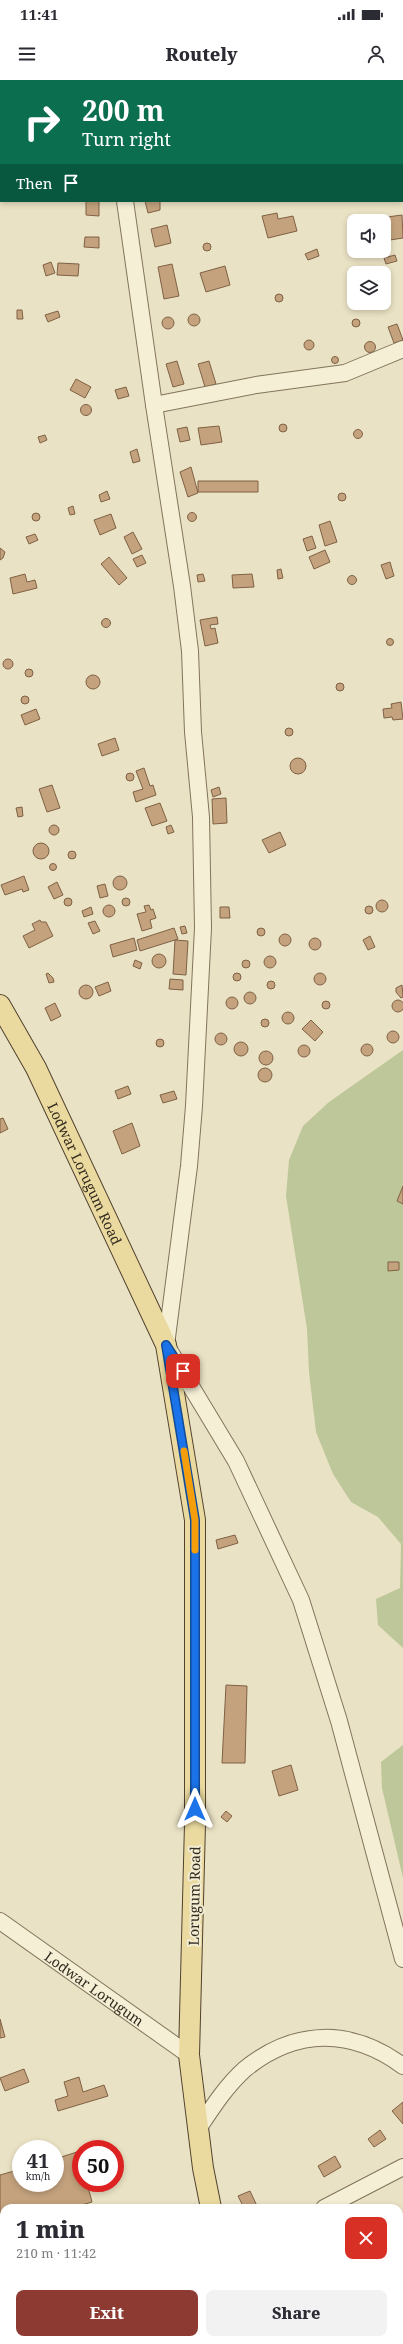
<!DOCTYPE html>
<meta charset="utf-8">
<style>
:root{--surface:#fff;--page:#f2f2f3;--text:#2b2b33;--muted:#7c7c81;--accent:#8c3a32}
body{margin:0;font-family:"Noto Serif",serif;background:var(--page);color:var(--text);height:100vh;display:flex;flex-direction:column;font-size:15px;white-space:nowrap}
*{box-sizing:border-box;margin:0}
p{font-size:13px;color:var(--muted)}
.icon{flex:none;width:22px;height:22px;fill:none;stroke:currentColor;stroke-width:2;stroke-linecap:round;stroke-linejoin:round}
.map{position:relative;flex:1;overflow:hidden}
.details{position:absolute;left:0px;top:2124px;width:403px;height:140px;display:flex;flex-direction:column;background:var(--surface);border-radius:12px 12px 0 0;box-shadow:0 2px 6px #0003}
.details>*{flex:none}
.banner{position:absolute;left:0px;top:0px;width:403px;height:122px;box-shadow:0 2px 6px #0003;background:#0b6e4f;color:#fff;overflow:hidden}
.fabs{position:absolute;left:347px;top:134px;display:grid;gap:8px}
.fabs a{display:grid;place-items:center;width:44px;height:44px;border-radius:8px;background:var(--surface);box-shadow:0 2px 6px #0003;font-size:20px}
.speed{position:absolute;left:12px;top:2060px;display:flex;gap:8px;font-size:20px;font-weight:700;text-align:center}
.speed>*{display:grid;place-content:center;width:52px;height:52px;border-radius:50%;background:var(--surface);box-shadow:0 2px 6px #0003;line-height:1}
.speed small{font-size:10px;font-weight:400}
.speed .limit{border:6px solid #d22;background:#fff;color:#111}
.pin{position:absolute;display:grid;place-items:center;width:34px;height:34px;color:#fff;margin:-17px;border-radius:8px;box-shadow:0 2px 6px #0006}
.me{position:absolute;width:44px;margin:-22px;rotate:0deg;stroke-linejoin:round;filter:drop-shadow(0 0 3px #0008)}
.turn{display:flex;align-items:center;gap:14px;height:84px;padding:0 16px;font-size:18px}
.turn .icon{width:52px;height:52px;stroke-width:2.5}
.turn b{display:block;font-size:28px;line-height:34px}
.then{display:flex;align-items:center;height:38px;padding:0 16px;background:#0003;gap:8px;font-size:15px}
.round{display:grid;place-items:center;flex:none;width:42px;height:42px;border-radius:8px;background:var(--page)}
.overview{display:flex;align-items:center;justify-content:space-between;height:68px;padding:0 16px}
h1{font-size:24px;font-weight:800;line-height:30px}
.cta{display:flex;gap:8px;margin-top:auto;padding:8px 16px}
.cta a{flex:1;height:46px;border-radius:8px;background:var(--accent);color:#fff;font-size:16px;font-weight:800;line-height:46px;text-align:center}
.cta a+a{background:var(--page);color:var(--text)}
.status{display:flex;justify-content:space-between;align-items:center;height:28px;padding:0 20px;background:var(--surface);direction:ltr}
.status svg{height:11px;fill:currentColor}
header{display:flex;justify-content:space-between;align-items:center;height:52px;padding:0 16px;background:var(--surface);font-size:18px;font-weight:800}
.map>svg:first-child{display:block}
.green{fill:#bdc799}
.building{fill:#c4a27d;stroke:#7f6144}
.lines{fill:none;stroke-linecap:round;stroke-linejoin:round}
.minor-casing{stroke:#82745c;stroke-width:18}
.major-casing{stroke:#514230;stroke-width:22}
.path{stroke:#82745c;stroke-width:2.5;stroke-dasharray:3 2;stroke-linecap:butt}
.minor{stroke:#f5efd6;stroke-width:16}
.major{stroke:#eada9f;stroke-width:20}
.route-casing{stroke:#114b97;stroke-width:10}
.route{stroke:#1a73e8;stroke-width:7}
.slow{stroke:#f59e0b;stroke-width:7}
.labels{text-anchor:middle;dominant-baseline:central;stroke-width:4;stroke-linejoin:round;paint-order:stroke}
.street-label{font-size:14px;fill:#342b1f;stroke:#f2ecd3}
</style>
<div class="status"><b>11:41</b><svg viewBox="0 0 49 12"><path d="M0 12V9h3v3zM5 12V6h3v6zM10 12V3h3v9zM15 12V0h3v12zM26 1h20v11H26zM47 4h2v5h-2z"/></svg></div>
<header><svg class="icon" aria-label="menu" viewBox="0 0 24 24"><path d="M4 6h16M4 12h16M4 18h16"/></svg>Routely<svg class="icon" aria-label="person" viewBox="0 0 24 24"><circle cx="12" cy="8" r="4"/><path d="M4 21q1-7 8-7t8 7"/></svg></header>
<div class="map">
<svg width="403" height="2264" viewBox="0 0 403 2264">
<rect width="100%" height="100%" fill="#eae2c4"/>
<path class="green" d="M403,970V1568L378,1545L376,1519L400,1508L401,1464L378,1437L351,1422L333,1394L316,1352L309,1292L307,1249L286,1116L289,1080L303,1046L329,1022Z
M403,1665V1798L382,1708L381,1682Z"/>
<path class="building" d="M86,121H99V136L86,135Z
M145,121H160V130L148,133Z
M277,133L278,139L293,136L297,151L268,158L262,136Z
M402,135L403,158L390,160L387,137Z
M167,145L171,163L155,167L151,149Z
M85,157H99V168L84,167Z
M203 167a4 4 0 1 1 8 0a4 4 0 1 1-8 0Z
M317,169L319,176L308,180L305,174Z
M395,175L397,181L386,184L384,178Z
M51,182L55,193L46,196L43,185Z
M58,183L79,184L78,196L57,195Z
M172,184L179,216L164,219L158,187Z
M225,186L230,205L206,212L200,193Z
M275 218a4 4 0 1 1 8 0a4 4 0 1 1-8 0Z
M17,230H22L23,239H17Z
M58,231L60,237L48,242L45,235Z
M188 240a6 6 0 1 1 12 0a6 6 0 1 1-12 0Z
M162 243a6 6 0 1 1 12 0a6 6 0 1 1-12 0Z
M352 243a4 4 0 1 1 8 0a4 4 0 1 1-8 0Z
M397,244L403,260L394,263L388,247Z
M304 265a5 5 0 1 1 10 0a5 5 0 1 1-10 0Z
M364.5 267a5.5 5.5 0 1 1 11 0a5.5 5.5 0 1 1-11 0Z
M331.5 280a3.5 3.5 0 1 1 7 0a3.5 3.5 0 1 1-7 0Z
M177,281L184,304L173,307L166,284Z
M209,281L216,304L205,307L198,284Z
M76,299L91,307L85,318L70,310Z
M126,307L129,316L118,319L115,310Z
M80.5 330a5.5 5.5 0 1 1 11 0a5.5 5.5 0 1 1-11 0Z
M279 348a4 4 0 1 1 8 0a4 4 0 1 1-8 0Z
M219,346L222,362L201,365L198,348Z
M187,347L190,360L180,362L177,349Z
M353.5 354a4.5 4.5 0 1 1 9 0a4.5 4.5 0 1 1-9 0Z
M45,355L47,360L40,363L38,357Z
M137,369L140,381L133,383L130,372Z
M191,387L198,413L188,417L180,392Z
M198,401H258V412H198Z
M107,411L110,419L101,422L99,415Z
M338 417a4 4 0 1 1 8 0a4 4 0 1 1-8 0Z
M73,426L75,434L70,435L68,428Z
M187.5 437a4.5 4.5 0 1 1 9 0a4.5 4.5 0 1 1-9 0Z
M32 437a4 4 0 1 1 8 0a4 4 0 1 1-8 0Z
M111,434L116,448L100,455L94,440Z
M330,441L337,462L325,466L319,445Z
M133,452L142,469L132,474L124,457Z
M35,454L38,460L29,464L26,457Z
M312,456L316,468L307,471L303,459Z
M0,468L5,472L3,478L0,480Z
M325,470L330,482L314,489L309,477Z
M142,475L146,483L137,487L133,479Z
M109,477L127,498L119,505L101,484Z
M390,482L394,496L386,499L381,485Z
M281,489L283,498L278,499L277,490Z
M25,494L27,502L35,500L37,508L13,514L10,498Z
M203,494L205,501L198,502L197,495Z
M252,494L254,507L233,508L232,495Z
M347.5 500a4.5 4.5 0 1 1 9 0a4.5 4.5 0 1 1-9 0Z
M217,537L218,544L210,545L211,549L215,548L218,563L205,566L200,540Z
M101.5 543a4.5 4.5 0 1 1 9 0a4.5 4.5 0 1 1-9 0Z
M386.5 562a3.5 3.5 0 1 1 7 0a3.5 3.5 0 1 1-7 0Z
M3 584a5 5 0 1 1 10 0a5 5 0 1 1-10 0Z
M25 593a4 4 0 1 1 8 0a4 4 0 1 1-8 0Z
M86 602a7 7 0 1 1 14 0a7 7 0 1 1-14 0Z
M336 607a4 4 0 1 1 8 0a4 4 0 1 1-8 0Z
M21 620a4 4 0 1 1 8 0a4 4 0 1 1-8 0Z
M401,622L403,639L393,640L392,637L384,638L383,629L392,628L391,624Z
M36,629L40,639L25,645L21,635Z
M285 652a4 4 0 1 1 8 0a4 4 0 1 1-8 0Z
M115,658L119,670L102,676L98,664Z
M290 686a8 8 0 1 1 16 0a8 8 0 1 1-16 0Z
M144,688L150,706L153,705L156,715L136,722L133,712L143,709L136,691Z
M126 697a4 4 0 1 1 8 0a4 4 0 1 1-8 0Z
M52,705L60,728L47,732L39,709Z
M219,707L221,714L213,717L211,710Z
M226,718L227,743L213,744L212,719Z
M160,723L167,741L152,746L145,728Z
M22,727L23,736L18,737L16,728Z
M49 750a5 5 0 1 1 10 0a5 5 0 1 1-10 0Z
M171,745L174,752L168,754L166,747Z
M280,752L286,765L269,773L262,760Z
M33 771a8 8 0 1 1 16 0a8 8 0 1 1-16 0Z
M68 775a4 4 0 1 1 8 0a4 4 0 1 1-8 0Z
M49.5 787a3.5 3.5 0 1 1 7 0a3.5 3.5 0 1 1-7 0Z
M113 803a7 7 0 1 1 14 0a7 7 0 1 1-14 0Z
M24,796L29,810L23,812L22,809L5,815L1,805Z
M57,802L63,815L54,819L48,807Z
M105,804L108,816L100,818L97,806Z
M122 822a4 4 0 1 1 8 0a4 4 0 1 1-8 0Z
M64 822a4 4 0 1 1 8 0a4 4 0 1 1-8 0Z
M376 826a6 6 0 1 1 12 0a6 6 0 1 1-12 0Z
M103 831a6 6 0 1 1 12 0a6 6 0 1 1-12 0Z
M149,825L151,830L153,829L156,838L150,840L152,848L142,851L137,834L146,832L144,826Z
M365 830a4 4 0 1 1 8 0a4 4 0 1 1-8 0Z
M91,827L93,834L84,837L82,831Z
M220,827H229L230,838H220Z
M40,840L41,842H46L53,856L29,868L23,856L35,850L32,844Z
M95,841L100,851L93,854L88,843Z
M185,846L187,853L182,854L180,847Z
M174,848L178,859L140,871L137,860Z
M257 852a4 4 0 1 1 8 0a4 4 0 1 1-8 0Z
M279 860a6 6 0 1 1 12 0a6 6 0 1 1-12 0Z
M370,856L375,867L368,870L363,860Z
M309 864a6 6 0 1 1 12 0a6 6 0 1 1-12 0Z
M134,858L137,870L113,877L110,865Z
M175,860L188,861L186,895L173,894Z
M152 881a7 7 0 1 1 14 0a7 7 0 1 1-14 0Z
M264 882a6 6 0 1 1 12 0a6 6 0 1 1-12 0Z
M135,880L142,883L140,889L133,886Z
M242 884a4 4 0 1 1 8 0a4 4 0 1 1-8 0Z
M314 899a6 6 0 1 1 12 0a6 6 0 1 1-12 0Z
M48,893L53,898L54,902L49,903L46,894Z
M233 897a4 4 0 1 1 8 0a4 4 0 1 1-8 0Z
M170,899L183,900V910L169,909Z
M267 905a4 4 0 1 1 8 0a4 4 0 1 1-8 0Z
M108,902L111,911L99,916L95,907Z
M402,905L403,917L401,918L396,912V908Z
M79 912a7 7 0 1 1 14 0a7 7 0 1 1-14 0Z
M244 918a6 6 0 1 1 12 0a6 6 0 1 1-12 0Z
M226 923a6 6 0 1 1 12 0a6 6 0 1 1-12 0Z
M392 926a6 6 0 1 1 12 0a6 6 0 1 1-12 0Z
M322 925a4 4 0 1 1 8 0a4 4 0 1 1-8 0Z
M55,923L61,936L51,941L45,928Z
M282 938a6 6 0 1 1 12 0a6 6 0 1 1-12 0Z
M261 943a4 4 0 1 1 8 0a4 4 0 1 1-8 0Z
M311,940L323,952L315,961L302,949Z
M387 957a6 6 0 1 1 12 0a6 6 0 1 1-12 0Z
M215 959a6 6 0 1 1 12 0a6 6 0 1 1-12 0Z
M156 963a4 4 0 1 1 8 0a4 4 0 1 1-8 0Z
M234 969a7 7 0 1 1 14 0a7 7 0 1 1-14 0Z
M361 970a6 6 0 1 1 12 0a6 6 0 1 1-12 0Z
M298 971a6 6 0 1 1 12 0a6 6 0 1 1-12 0Z
M259 978a7 7 0 1 1 14 0a7 7 0 1 1-14 0Z
M258 995a7 7 0 1 1 14 0a7 7 0 1 1-14 0Z
M128,1006L131,1014L118,1019L115,1011Z
M174,1011L177,1019L163,1023L160,1015Z
M3,1038L8,1049L0,1053V1039Z
M132,1043L140,1066L122,1074L113,1051Z
M403,1106V1124L397,1121Z
M388,1182H399V1190L388,1191Z
M235,1455L238,1463L218,1469L216,1460Z
M226,1605L247,1606L245,1683H222Z
M291,1685L298,1710L279,1716L272,1691Z
M226,1731L232,1736L227,1742L221,1737Z
M0,1939L5,1957L0,1958Z
M24,1989L29,2002L5,2011L0,1998Z
M79,1997L83,2012L104,2005L108,2016L58,2031L55,2020L68,2016L64,2002Z
M403,2022V2044L392,2031Z
M380,2050L386,2059L374,2067L368,2059Z
M77,2072L81,2084V2103H87L92,2122L71,2128H4V2148L0,2149V2095L21,2089V2103H55V2079Z
M335,2076L341,2087L324,2097L318,2086Z
M250,2111L258,2128H244L238,2116Z
M4,2151V2201L0,2202V2152Z"/>
<g class="lines">
<g class="minor-casing">
<g id="minor">
<path d="M113,0V1"/>
<path d="M0,58H1"/>
<path d="M125,121L154,325L182,506L190,571L193,652L201,737L203,848L194,1026L189,1086L166,1265L236,1381L301,1520L339,1641L403,1879"/>
<path d="M154,325L256,305L345,293L403,269"/>
<path id="s1" d="M0,1841L189,1975"/>
<path d="M198,2049C212,2028 226,2006 245,1989C296,1948 351,1948 403,1986"/>
<path d="M324,2128L403,2087"/>
</g>
</g>
<g class="major-casing">
<g id="major">
<path id="s2" d="M0,925L36,988L166,1265L195,1440V1744L189,1975L203,2088L211,2128"/>
<path d="M248,2260L249,2264"/>
</g>
</g>
<path class="path" d="M402,52H403"/>
<use href="#minor" class="minor"/>
<use href="#major" class="major"/>
</g>
<g class="lines">
<g class="route-casing">
<path id="route" d="M183,1291L166,1265L195,1440V1729"/>
</g>
<use href="#route" class="route"/>
<path class="slow" d="M184,1371L195,1440V1470"/>
</g>
<g class="labels">
<g class="street-label">
<text stroke="none"><textPath href="#s2" startOffset="189">Lodwar Lorugum Road</textPath></text>
<text transform="translate(194 1816) rotate(-89)">Lorugum Road</text>
<text stroke="none"><textPath href="#s1" startOffset="116">Lodwar Lorugum</textPath></text>
</g>
</g>
</svg>
<div class="fabs">
<a><svg class="icon" aria-label="sound" viewBox="0 0 24 24"><path d="M4 9h4l5-4v14l-5-4H4zM17 9q2 3 0 6"/></svg></a>
<a><svg class="icon" aria-label="layers" viewBox="0 0 24 24"><path d="M12 4l9 5-9 5-9-5zM3 14l9 5 9-5"/></svg></a>
</div>
<div class="speed"><div>41<small>km/h</small></div><div class="limit">50</div></div>
<div class="pin" style="left:183px;top:1291px;background:#d93025"><svg class="icon" aria-label="arrive" viewBox="0 0 24 24"><path d="M6 21V4h12l-3 4 3 4H6"/></svg></div>
<svg class="me" style="left:195px;top:1729px" viewBox="-20 -20 40 40"><path d="M0-17L14 15 0 8-14 15z" fill="#1a73e8" stroke="#fff" stroke-width="4"/></svg>
<div class="banner">
<div class="turn"><svg class="icon" aria-label="right" viewBox="0 0 24 24"><path d="M7 20v-9h11M14 6l5 5-5 5"/></svg><div><b>200 m</b>Turn right</div></div>
<div class="then">Then<svg class="icon" aria-label="arrive" viewBox="0 0 24 24"><path d="M6 21V4h12l-3 4 3 4H6"/></svg></div>
</div>
<section class="details">
<div class="overview"><div><h1>1 min</h1><p>210 m · 11:42</p></div><a class="round" style="background:#d93025;color:#fff"><svg class="icon" aria-label="close" viewBox="0 0 24 24"><path d="M6 6l12 12M18 6L6 18"/></svg></a></div>
<div class="cta"><a>Exit</a><a>Share</a></div>
</section>
</div>
